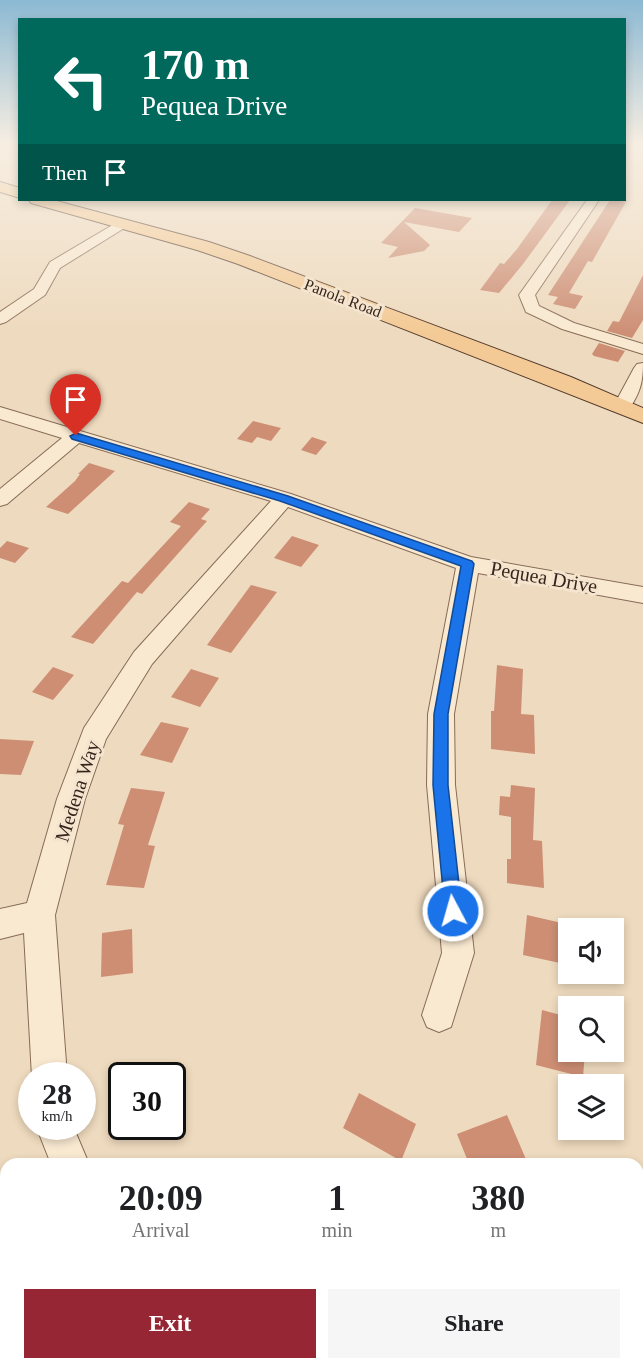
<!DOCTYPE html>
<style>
:root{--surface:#fff;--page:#f6f6f6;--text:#202124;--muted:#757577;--accent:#962634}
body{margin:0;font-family:Georgia,serif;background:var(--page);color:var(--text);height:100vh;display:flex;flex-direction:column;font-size:22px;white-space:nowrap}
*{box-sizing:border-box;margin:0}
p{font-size:20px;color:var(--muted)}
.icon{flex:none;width:33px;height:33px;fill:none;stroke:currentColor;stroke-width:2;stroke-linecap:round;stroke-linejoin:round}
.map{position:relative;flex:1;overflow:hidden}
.details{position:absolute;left:0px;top:1158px;width:644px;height:212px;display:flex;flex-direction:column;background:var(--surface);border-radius:18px 18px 0 0;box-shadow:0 3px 9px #0003}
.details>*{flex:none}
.top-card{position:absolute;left:18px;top:18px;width:608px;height:183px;border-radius:0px;box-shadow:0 3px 9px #0003;background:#00695c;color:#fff;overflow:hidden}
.controls{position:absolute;left:558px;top:918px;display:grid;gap:12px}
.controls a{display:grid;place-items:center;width:66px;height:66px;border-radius:0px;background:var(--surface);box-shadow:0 3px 9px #0003;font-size:30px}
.speed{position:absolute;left:18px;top:1062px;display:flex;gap:12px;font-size:30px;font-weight:700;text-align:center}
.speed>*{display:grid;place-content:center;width:78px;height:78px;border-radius:50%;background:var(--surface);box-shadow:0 3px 9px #0003;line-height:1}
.speed small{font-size:15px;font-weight:400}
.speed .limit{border:3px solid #111;border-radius:9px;background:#fff;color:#111}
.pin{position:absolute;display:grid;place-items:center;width:51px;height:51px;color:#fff;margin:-62px -26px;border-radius:50% 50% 50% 0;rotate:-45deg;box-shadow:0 0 6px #0007}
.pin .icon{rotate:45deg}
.me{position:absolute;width:66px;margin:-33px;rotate:354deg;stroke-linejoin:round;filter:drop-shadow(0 0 4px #0008)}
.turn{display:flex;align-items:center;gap:21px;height:126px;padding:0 24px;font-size:27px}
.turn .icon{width:78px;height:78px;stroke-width:2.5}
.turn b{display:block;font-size:42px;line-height:51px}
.then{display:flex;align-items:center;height:57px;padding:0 24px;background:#0003;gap:12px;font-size:22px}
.eta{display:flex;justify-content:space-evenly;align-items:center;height:102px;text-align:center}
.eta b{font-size:36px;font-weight:700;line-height:42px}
.primary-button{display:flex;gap:12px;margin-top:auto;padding:12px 24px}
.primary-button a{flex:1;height:69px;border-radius:0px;background:var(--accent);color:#fff;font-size:24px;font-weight:700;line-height:69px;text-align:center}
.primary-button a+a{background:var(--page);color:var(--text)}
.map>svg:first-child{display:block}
.building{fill:#cd8e74}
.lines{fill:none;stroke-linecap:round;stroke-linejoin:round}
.minor-casing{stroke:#876b57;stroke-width:2}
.major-casing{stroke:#543a2c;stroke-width:2}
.minor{fill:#f9e9d1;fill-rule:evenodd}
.major{fill:#f3ca95;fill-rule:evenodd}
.route{fill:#1a73e8;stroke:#114b97;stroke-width:1.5}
.labels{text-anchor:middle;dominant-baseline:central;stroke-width:6;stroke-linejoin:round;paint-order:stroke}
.far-street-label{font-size:16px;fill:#36251c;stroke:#f5e5ce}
.street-label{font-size:20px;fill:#36251c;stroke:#f5e5ce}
</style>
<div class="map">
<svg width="643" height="1369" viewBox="0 0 643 1369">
<rect width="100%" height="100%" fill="#eedabe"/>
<path class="building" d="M552,200H570L523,264L499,293L480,290L500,263L504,264L517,249Z
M610,200H627L592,262L588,261L569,293L583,296L575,309L553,304L558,297L548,295Z
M415,208L472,218L459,232L404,222L430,245L424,251L388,258L398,247L381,243Z
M643,275V320L632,338L607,331L613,321L619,322Z
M599,343L625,351L618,362L594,356L592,354Z
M253,421L281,428L271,441L257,437L252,443L237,439Z
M312,437L327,442L316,455L301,450Z
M89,463L115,471L68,514L46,507L75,481L80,474H78Z
M189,502L210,509L201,519L207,521L142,594L137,592L93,644L71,637L122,581L128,583L181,526L170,522Z
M292,536L319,545L301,567L274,558Z
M7,541L29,548L15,563L0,558V548Z
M251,585L277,592L231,653L207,645Z
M497,665L523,669L521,714L534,715L535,754L491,749V711H494Z
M53,667L74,675L53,700L32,692Z
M191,669L219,678L200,707L171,697Z
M161,722L189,728L172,763L140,755Z
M0,739L34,741L21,775L0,774Z
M511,785L535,788L533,840L542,841L544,888L507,883V859H511V817L499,815L500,796L510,797Z
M131,788L165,792L148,845L155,846L144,888L106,885L124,825L118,824Z
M527,915L562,923L560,963L523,955Z
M132,929L133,973L101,977L102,933Z
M542,1010L568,1017V1052H585L583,1077L536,1065Z
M359,1093L416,1124L401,1161L343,1128Z
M507,1115L528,1164H469L457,1134Z"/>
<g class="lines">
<g class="minor-casing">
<path id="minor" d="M587,200H599L535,295L539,306L574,323L643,344V354L562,329L526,312L519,295Z
M121,220L128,224L126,227L60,268L45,295L6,322L0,324V312L34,289L50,262Z
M643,363C643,383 640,393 628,411H616L613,407L634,368L637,364Z
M0,407L291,494L471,557L643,587V603L478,573L454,714L455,785L474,953L451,1027L439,1032L427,1027L422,1015L442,953L427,785L428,714L456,568L288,507L152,664L106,739L85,799L55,915L67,1076L32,1077L24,933L0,939V909L27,903L57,799L84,728L134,652L271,501L79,443L7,504L0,506V489L62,438L0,419Z
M36,1126H73L89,1164H51Z
M6,1345V1364H34L32,1369H0V1348Z
M161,1364H206L209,1369H164Z"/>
</g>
<g class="major-casing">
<path id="major" d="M0,182L20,188V198L0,192Z
M29,200H53L209,242L250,256L571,377L643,408V423L238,264L197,250L31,203Z"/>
</g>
<use href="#minor" class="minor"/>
<use href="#major" class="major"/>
</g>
<linearGradient id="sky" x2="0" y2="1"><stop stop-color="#8cb9d3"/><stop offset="0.43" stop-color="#f7eee2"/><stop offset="1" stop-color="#f7eee2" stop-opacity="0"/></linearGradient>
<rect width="643" height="335" fill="url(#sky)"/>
<path class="route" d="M76,433L288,496L472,561L474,564L448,714V785L462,911L459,917L453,919L448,917L445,911L433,785L434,714L461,566L280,501L72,439L70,436Z"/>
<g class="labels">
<g class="far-street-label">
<text transform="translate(343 298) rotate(21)">Panola Road</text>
</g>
<g class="street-label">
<text transform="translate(544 577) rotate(10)">Pequea Drive</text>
<text transform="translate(77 791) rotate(-72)">Medena Way</text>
</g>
</g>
</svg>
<div class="controls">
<a><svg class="icon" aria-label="sound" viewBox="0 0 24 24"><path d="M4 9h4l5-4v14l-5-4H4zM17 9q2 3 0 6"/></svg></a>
<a><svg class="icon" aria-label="search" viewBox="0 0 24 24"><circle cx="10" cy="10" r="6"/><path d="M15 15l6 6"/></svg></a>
<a><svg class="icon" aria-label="layers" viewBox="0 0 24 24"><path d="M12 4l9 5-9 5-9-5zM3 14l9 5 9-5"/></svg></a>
</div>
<div class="speed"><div>28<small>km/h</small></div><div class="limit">30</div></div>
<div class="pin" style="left:76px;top:436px;background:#d93025"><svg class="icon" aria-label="arrive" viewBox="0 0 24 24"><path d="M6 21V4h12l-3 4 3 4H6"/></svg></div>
<svg class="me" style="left:453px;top:911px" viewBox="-20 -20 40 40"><circle r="17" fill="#1a73e8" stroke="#fff" stroke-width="3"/><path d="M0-11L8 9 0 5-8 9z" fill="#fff"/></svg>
<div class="top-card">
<div class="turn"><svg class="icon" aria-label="left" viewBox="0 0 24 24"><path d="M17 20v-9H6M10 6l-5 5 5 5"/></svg><div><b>170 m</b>Pequea Drive</div></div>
<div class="then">Then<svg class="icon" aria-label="arrive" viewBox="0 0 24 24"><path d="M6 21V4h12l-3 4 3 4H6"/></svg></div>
</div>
<section class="details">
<div class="eta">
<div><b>20:09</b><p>Arrival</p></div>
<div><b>1</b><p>min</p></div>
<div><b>380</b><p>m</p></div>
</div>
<div class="primary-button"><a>Exit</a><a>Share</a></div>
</section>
</div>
